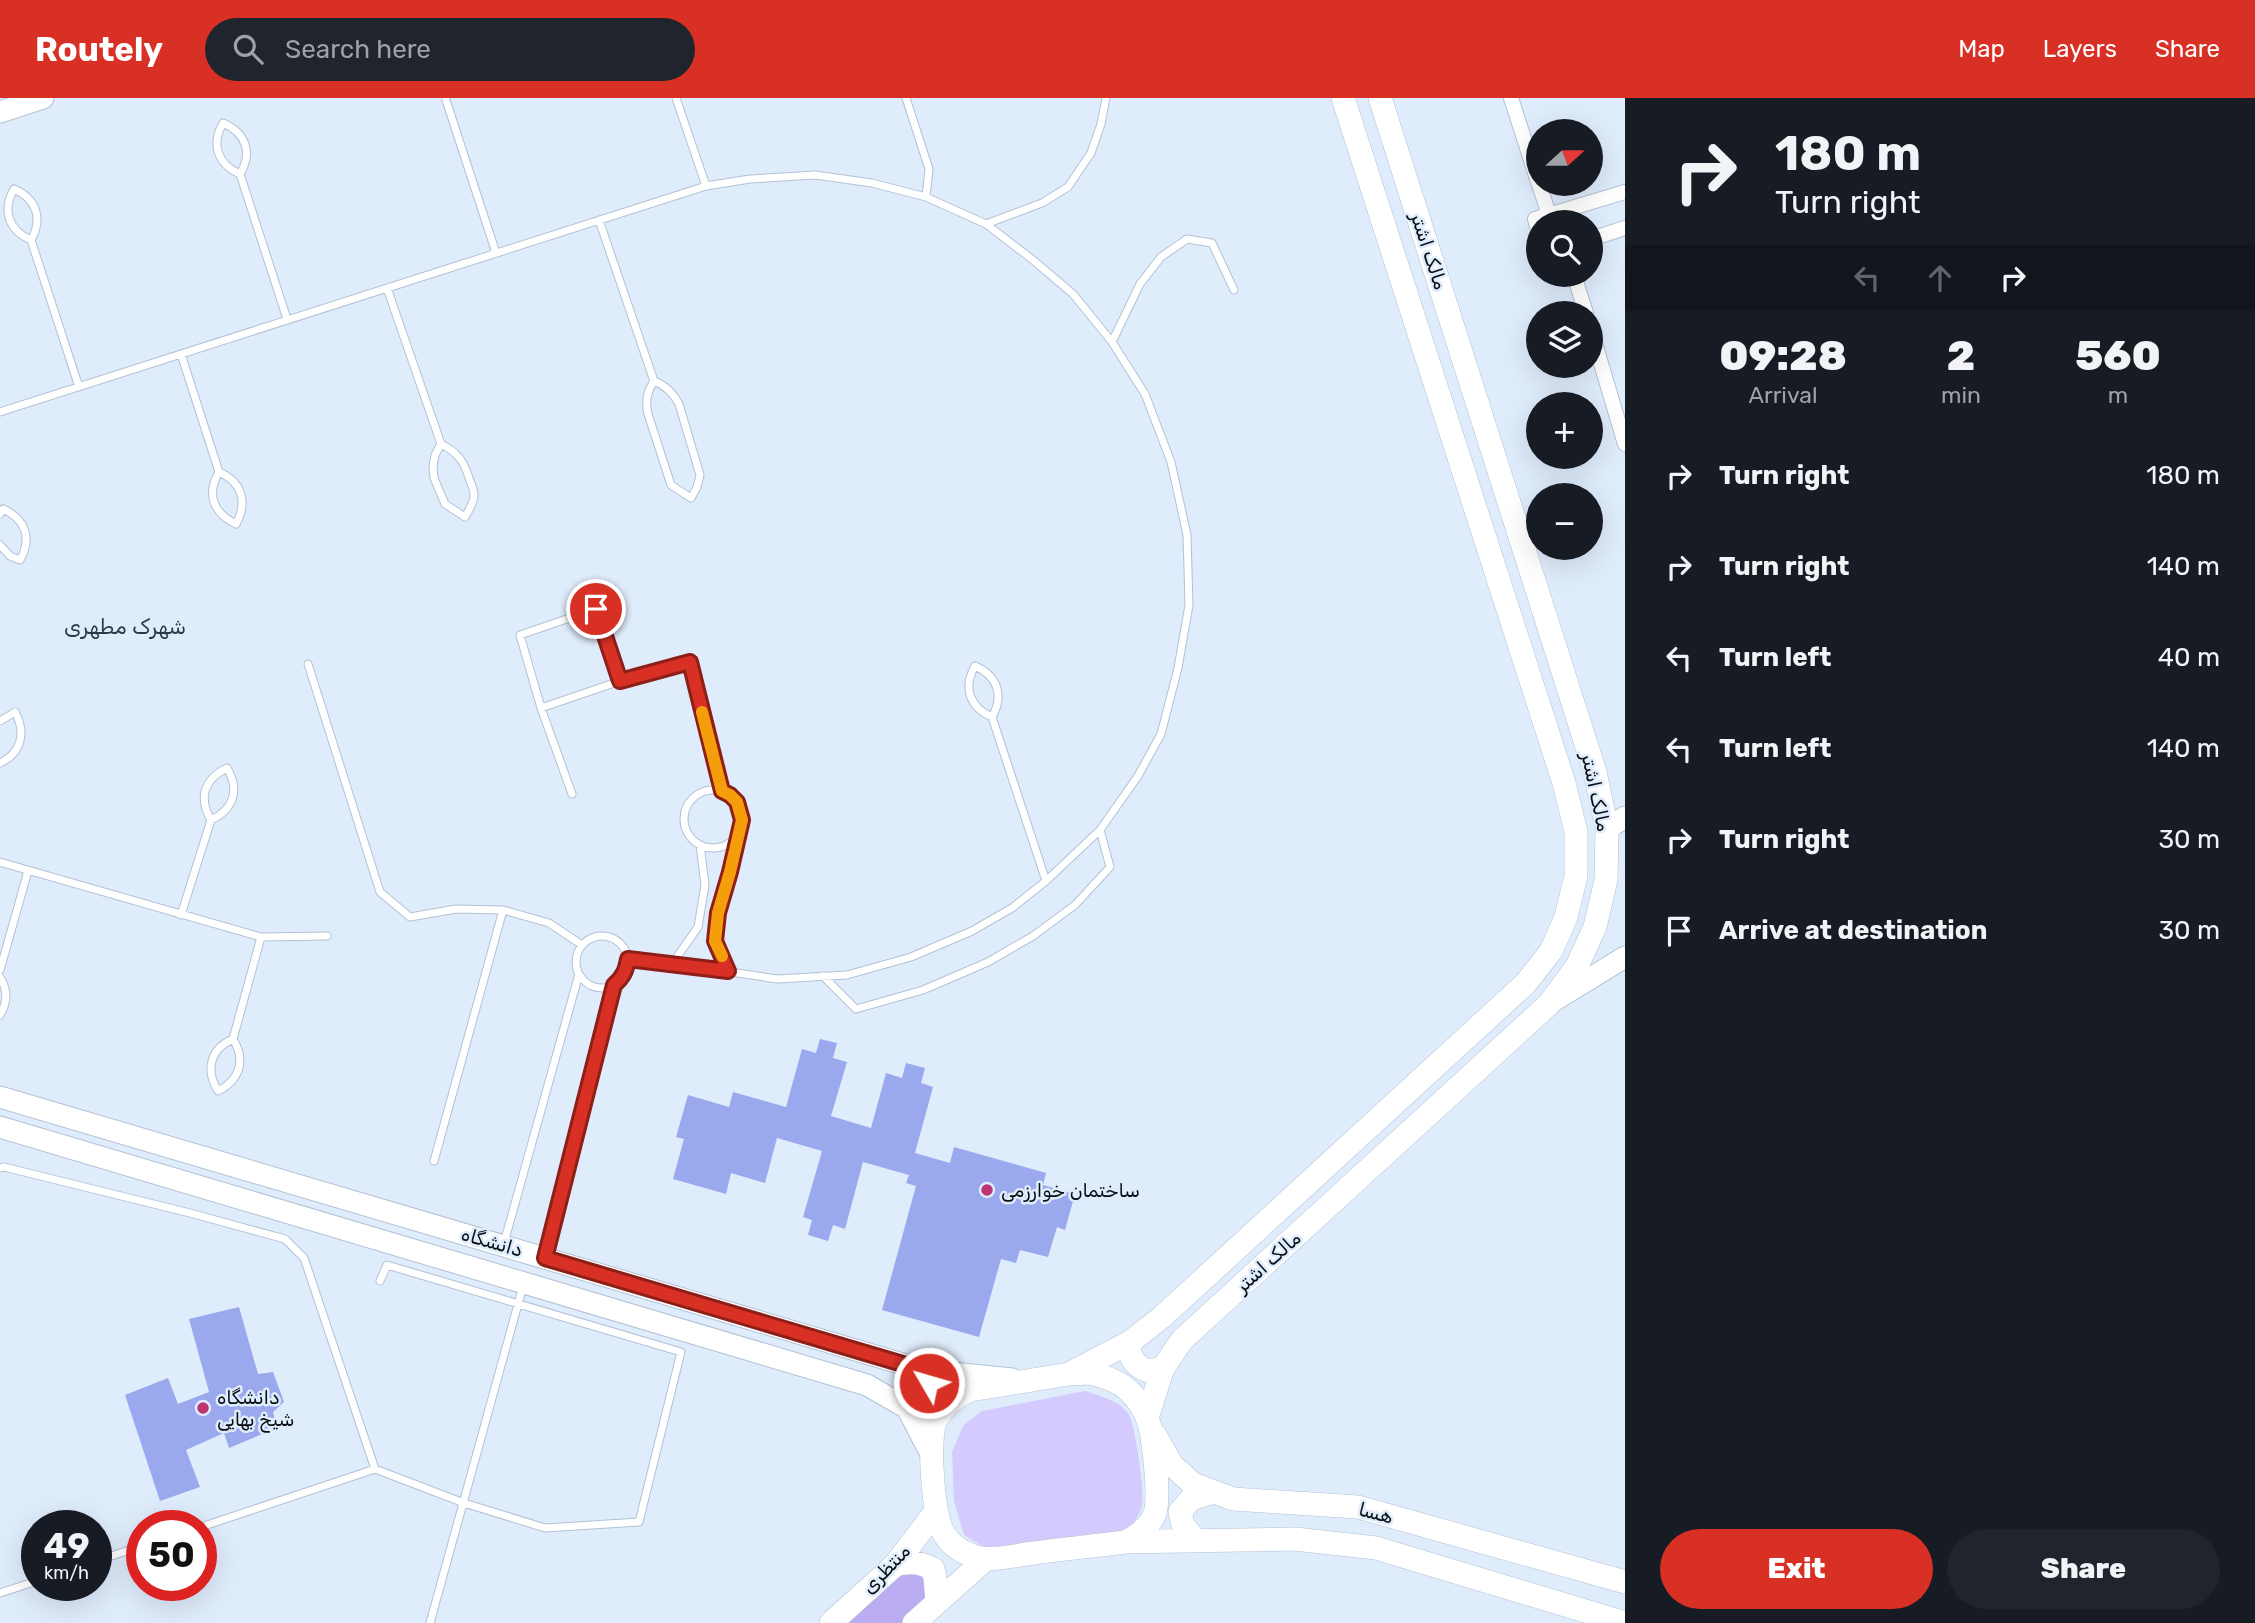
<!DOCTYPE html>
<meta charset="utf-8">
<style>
:root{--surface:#171b24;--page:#20242c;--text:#f1f3f6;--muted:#9ea1a6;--accent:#d93025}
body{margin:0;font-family:Rubik,Vazirmatn,sans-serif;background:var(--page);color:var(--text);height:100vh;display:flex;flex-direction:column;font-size:26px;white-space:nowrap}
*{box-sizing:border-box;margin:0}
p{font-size:23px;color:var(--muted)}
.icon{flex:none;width:38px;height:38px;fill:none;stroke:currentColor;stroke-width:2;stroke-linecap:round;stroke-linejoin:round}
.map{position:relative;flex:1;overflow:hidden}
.details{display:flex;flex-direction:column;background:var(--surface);width:630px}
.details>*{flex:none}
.banner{background:#171b24;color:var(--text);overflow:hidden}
.needle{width:46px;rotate:69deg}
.buttons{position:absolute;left:1526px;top:21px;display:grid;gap:14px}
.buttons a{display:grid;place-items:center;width:77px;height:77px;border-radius:50%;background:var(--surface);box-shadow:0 7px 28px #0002;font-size:35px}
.speed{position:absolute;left:21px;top:1412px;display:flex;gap:14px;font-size:35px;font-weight:700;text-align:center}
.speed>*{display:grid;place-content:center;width:91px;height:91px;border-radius:50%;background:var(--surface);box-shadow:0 7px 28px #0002;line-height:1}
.speed small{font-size:18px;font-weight:400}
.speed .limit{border:10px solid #d22;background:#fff;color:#111}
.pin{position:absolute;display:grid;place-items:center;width:60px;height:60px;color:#fff;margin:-30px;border:4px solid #fff;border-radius:50%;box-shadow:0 2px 7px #0007}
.me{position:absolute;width:77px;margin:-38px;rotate:308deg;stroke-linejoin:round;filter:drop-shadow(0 0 5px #0008)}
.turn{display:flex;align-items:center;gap:24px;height:147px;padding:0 35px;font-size:32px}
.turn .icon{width:91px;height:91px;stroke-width:2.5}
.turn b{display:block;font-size:49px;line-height:60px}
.lanes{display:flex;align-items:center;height:66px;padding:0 35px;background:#0003;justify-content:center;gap:35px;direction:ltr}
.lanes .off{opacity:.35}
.eta{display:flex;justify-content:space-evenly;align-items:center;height:119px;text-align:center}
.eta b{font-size:42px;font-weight:800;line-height:49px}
.button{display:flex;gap:14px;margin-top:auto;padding:14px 35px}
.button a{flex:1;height:80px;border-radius:42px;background:var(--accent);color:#fff;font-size:28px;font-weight:800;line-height:80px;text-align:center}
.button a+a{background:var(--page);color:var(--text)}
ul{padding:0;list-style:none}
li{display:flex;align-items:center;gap:21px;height:91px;padding:0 35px}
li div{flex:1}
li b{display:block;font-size:26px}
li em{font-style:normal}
header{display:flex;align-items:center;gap:42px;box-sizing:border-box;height:98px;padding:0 35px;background:var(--accent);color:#fff}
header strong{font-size:33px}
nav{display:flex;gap:38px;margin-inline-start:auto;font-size:24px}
.search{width:490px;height:63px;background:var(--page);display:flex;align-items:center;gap:18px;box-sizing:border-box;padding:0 24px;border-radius:38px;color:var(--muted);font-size:26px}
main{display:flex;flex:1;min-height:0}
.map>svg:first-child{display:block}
.green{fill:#d5cafd}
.forest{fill:#bcadf2}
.building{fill:#9aa9ed}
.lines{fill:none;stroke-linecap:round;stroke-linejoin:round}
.lane-casing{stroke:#b2c2d4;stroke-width:9}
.street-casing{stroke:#b2c2d4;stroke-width:16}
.secondary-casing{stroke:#b2c2d4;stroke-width:23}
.primary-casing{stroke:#b2c2d4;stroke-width:24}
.lane{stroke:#fff;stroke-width:7}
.street{stroke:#fff;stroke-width:14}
.secondary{stroke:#fff;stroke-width:21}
.primary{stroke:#fff;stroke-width:23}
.route-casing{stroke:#8d1f18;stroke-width:18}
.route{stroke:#d93025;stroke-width:12}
.slow{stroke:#f59e0b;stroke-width:12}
.poi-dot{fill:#bd3573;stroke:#dfecfc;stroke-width:2.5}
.labels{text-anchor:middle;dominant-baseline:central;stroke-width:5;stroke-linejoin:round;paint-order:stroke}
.street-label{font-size:19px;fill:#090e14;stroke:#dfecfc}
.poi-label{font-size:19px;fill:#090e14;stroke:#dfecfc;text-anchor:start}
.neighbourhood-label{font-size:21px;fill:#2c3948;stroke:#dfecfc}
</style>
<header>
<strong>Routely</strong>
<div class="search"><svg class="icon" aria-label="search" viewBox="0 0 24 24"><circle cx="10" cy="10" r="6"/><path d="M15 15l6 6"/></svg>Search here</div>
<nav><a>Map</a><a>Layers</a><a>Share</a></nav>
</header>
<main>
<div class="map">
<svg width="1625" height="1525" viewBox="0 0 1625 1525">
<rect width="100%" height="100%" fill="#dfecfc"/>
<path class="green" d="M1085,1293C1100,1298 1118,1302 1128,1315C1135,1324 1145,1396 1142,1407C1138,1421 1132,1429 1122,1438L984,1449L964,1437L954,1403L952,1354L963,1328L982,1313Z"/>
<path class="forest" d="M897,1470L928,1475L929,1503L904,1525H837Z"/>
<path class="building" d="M820,941L837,945L833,960L847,964L831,1018L871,1030L886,975L902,980L906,965L925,970L921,985L933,989L915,1055L950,1065L954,1049L1046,1075L1043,1087L1075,1096L1065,1132L1057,1129L1048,1159L1020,1152L1016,1165L1001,1161L979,1239L882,1212L916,1088L906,1085L909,1077L863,1064L845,1131L833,1127L828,1143L808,1137L812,1122L803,1119L822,1053L777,1040L765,1085L731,1075L726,1096L673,1081L684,1041L676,1039L688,997L729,1009L733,994L786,1009L802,951L816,955Z
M239,1209L258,1276L273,1274L284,1304L273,1314L277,1330L229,1350L224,1335L186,1352L200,1389L160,1403L125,1297L168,1280L178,1306L209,1294L189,1221Z"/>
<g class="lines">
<g class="lane-casing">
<path id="lane" d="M676,0L706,88
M906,0L929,71L926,99
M446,2L496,155
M223,25C246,35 253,55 240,76C217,66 211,46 223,25Z
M240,76L287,221
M14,91C37,101 43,121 31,142C8,132 2,112 14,91Z
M599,122L654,283
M986,126L1042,105L1068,89L1091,55L1101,26L1106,0
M31,142L79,289
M387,190L441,346
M1112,244L1140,186L1161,159L1187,141L1212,145L1234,192
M181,256L219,374
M654,283C666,288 672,294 679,306L700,377L697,389L691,400L671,387L648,316C645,303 647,294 654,283Z
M0,314L706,88L750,81L815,77L872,85L926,99L986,126L1033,162L1073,196L1112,244L1145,296L1171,364L1187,437L1189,507L1178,570L1161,636L1138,678L1100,732L1046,783L1012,810L972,833L911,859L847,877L777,881L691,868L628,861
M441,346C457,354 464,363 469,380C471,385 474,392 474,397C474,405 469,412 465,419L445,406L434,380L433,368L435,357Z
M219,374C242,384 248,404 236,426C213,415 206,396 219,374Z
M0,416L3,411C26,421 32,441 20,462L10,458L0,447
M308,566L380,794L410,819L456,811L503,812L549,825L582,847
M975,568C998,578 1004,598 992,619C969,609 963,589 975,568Z
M541,610L620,583
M992,619L1046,783
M0,623L15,614C26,634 22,655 0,665
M227,670C240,692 234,711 211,722C198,700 204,681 227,670Z
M684 721a29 29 0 1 1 58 0a29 29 0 1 1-58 0Z
M572,696L541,610L520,537L596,511L620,583L690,564L722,693
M0,764L261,839L327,838
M181,817L211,722
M576 864a26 26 0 1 1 52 0a26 26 0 1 1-52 0Z
M672,866L698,829L705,787L700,747
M0,872L28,773
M728,873L715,843L718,815L739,736
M823,878L856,911L923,892L988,864L1033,838L1075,807L1110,769L1100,732
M0,879C8,892 8,904 0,917
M233,941C246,962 240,982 218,993C205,972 210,951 233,941Z
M233,941L261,839
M434,1063L503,812
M0,1070L4,1069L190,1115L285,1141L304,1160L375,1371L464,1405L545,1430L639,1424L681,1254L387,1167L380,1183
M504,1145L579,876
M545,1159L614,887
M201,1429L375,1371
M96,1463L142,1448
M0,1495L37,1483
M430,1525L523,1188"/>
</g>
<g class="street-casing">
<path id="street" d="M1511,0L1538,84
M1539,86L1549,117
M1538,132L1535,121L1625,94
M1591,141L1625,130
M1574,177L1586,215
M1591,232L1625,346"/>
</g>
<g class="secondary-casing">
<path id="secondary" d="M0,14L43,0
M1607,731L1625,719
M1550,905L1625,859
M0,999L923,1272L1012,1281
M0,1029L867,1287L907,1310L932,1358
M907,1310C926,1306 934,1289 923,1272"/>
</g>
<g class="primary-casing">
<path id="primary" d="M1130,1244C1128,1258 1134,1268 1148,1273L1163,1270
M1090,1275C1104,1279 1118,1282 1129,1293C1139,1302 1147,1316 1150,1329C1154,1346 1160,1400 1155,1415C1149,1430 1138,1438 1125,1444C1094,1448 1064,1451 1034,1455C1015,1457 990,1465 971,1457C959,1453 949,1445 943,1434C933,1417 928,1342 935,1324C942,1308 955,1299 970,1292L1069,1276Z
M1069,1276L1130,1244L1162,1219L1526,885L1551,853L1566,819L1576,778V734L1564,685L1343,0
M1147,1320L1163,1270L1182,1242L1549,906L1577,868L1595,829L1606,782L1607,731L1595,674L1380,0
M1155,1337L1172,1367L1193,1386L1233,1401L1358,1409L1625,1484
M1196,1443L1183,1427L1180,1414L1191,1401L1214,1394
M1125,1444L1295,1441L1376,1450L1625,1525
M895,1467C909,1463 920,1464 933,1471L935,1480L937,1503
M831,1525L895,1467L936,1413
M914,1525L986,1461"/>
</g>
<use href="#lane" class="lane"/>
<use href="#street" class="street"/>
<use href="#secondary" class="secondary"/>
<use href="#primary" class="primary"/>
</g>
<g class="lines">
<g class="route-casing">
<path id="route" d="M596,511L620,583L690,564L722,693L730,697L737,704L742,722L730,774L718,815L715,843L728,873L628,861C626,873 623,879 614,887L545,1160L923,1272L929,1285"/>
</g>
<use href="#route" class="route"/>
<path class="slow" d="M702,614L722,693L730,697L737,704L742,722L730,774L718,815L715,843L722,858"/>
</g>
<g class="poi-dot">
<circle cx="987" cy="1092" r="7"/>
<circle cx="203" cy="1310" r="7"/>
</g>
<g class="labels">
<g class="street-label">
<text transform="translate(1429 153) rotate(72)">مالک اشتر</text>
<text transform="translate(1596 694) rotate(78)">مالک اشتر</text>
<text transform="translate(492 1144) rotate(16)">دانشگاه</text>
<text transform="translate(1268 1164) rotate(-42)">مالک اشتر</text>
<text transform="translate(1376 1415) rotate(14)">هسا</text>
<text transform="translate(886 1471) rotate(-46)">منتظری</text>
</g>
<g class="poi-label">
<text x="1001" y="1092">ساختمان خوارزمی</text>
<text x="217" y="1299">دانشگاه<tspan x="217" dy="22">شیخ بهایی</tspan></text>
</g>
<g class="neighbourhood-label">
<text x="125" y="528">شهرک مطهری</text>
</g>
</g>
</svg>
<div class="buttons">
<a><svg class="needle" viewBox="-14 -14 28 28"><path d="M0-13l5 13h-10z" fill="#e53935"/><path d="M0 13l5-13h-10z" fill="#9ea1a6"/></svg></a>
<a><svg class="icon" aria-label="search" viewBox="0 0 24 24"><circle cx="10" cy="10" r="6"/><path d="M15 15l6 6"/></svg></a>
<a><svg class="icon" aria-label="layers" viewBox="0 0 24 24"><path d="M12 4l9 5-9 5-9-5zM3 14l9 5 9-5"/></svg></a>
<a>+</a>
<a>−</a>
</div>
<div class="speed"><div>49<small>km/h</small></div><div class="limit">50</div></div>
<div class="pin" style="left:596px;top:511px;background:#d93025"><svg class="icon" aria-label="arrive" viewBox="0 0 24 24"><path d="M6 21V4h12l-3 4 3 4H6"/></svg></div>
<svg class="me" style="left:929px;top:1285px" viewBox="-20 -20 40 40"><circle r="17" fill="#d93025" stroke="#fff" stroke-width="3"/><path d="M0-11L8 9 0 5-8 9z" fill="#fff"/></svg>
</div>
<section class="details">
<div class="banner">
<div class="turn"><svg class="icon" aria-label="right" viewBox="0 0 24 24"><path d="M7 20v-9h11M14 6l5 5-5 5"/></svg><div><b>180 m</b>Turn right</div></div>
<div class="lanes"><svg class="icon off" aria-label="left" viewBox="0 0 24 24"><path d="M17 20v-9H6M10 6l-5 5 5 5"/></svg><svg class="icon off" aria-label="ahead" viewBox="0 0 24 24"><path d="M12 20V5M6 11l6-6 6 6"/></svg><svg class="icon" aria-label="right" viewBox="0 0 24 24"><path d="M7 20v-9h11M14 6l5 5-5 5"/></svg></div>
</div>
<div class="eta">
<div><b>09:28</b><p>Arrival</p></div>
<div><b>2</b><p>min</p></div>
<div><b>560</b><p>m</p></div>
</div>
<ul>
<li><svg class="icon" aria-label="right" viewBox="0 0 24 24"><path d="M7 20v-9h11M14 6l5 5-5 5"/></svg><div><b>Turn right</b></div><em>180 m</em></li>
<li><svg class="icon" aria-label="right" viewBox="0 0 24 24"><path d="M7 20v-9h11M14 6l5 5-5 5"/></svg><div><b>Turn right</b></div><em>140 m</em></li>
<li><svg class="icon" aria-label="left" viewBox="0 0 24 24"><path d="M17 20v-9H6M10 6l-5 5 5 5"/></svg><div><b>Turn left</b></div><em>40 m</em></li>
<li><svg class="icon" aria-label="left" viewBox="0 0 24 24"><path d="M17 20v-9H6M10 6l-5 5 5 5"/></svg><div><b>Turn left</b></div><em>140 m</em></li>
<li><svg class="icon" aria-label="right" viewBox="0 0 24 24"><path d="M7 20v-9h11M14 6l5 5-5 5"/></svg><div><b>Turn right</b></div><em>30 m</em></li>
<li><svg class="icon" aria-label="arrive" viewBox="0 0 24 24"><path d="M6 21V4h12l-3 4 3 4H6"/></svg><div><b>Arrive at destination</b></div><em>30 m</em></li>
</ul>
<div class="button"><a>Exit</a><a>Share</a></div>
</section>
</main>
